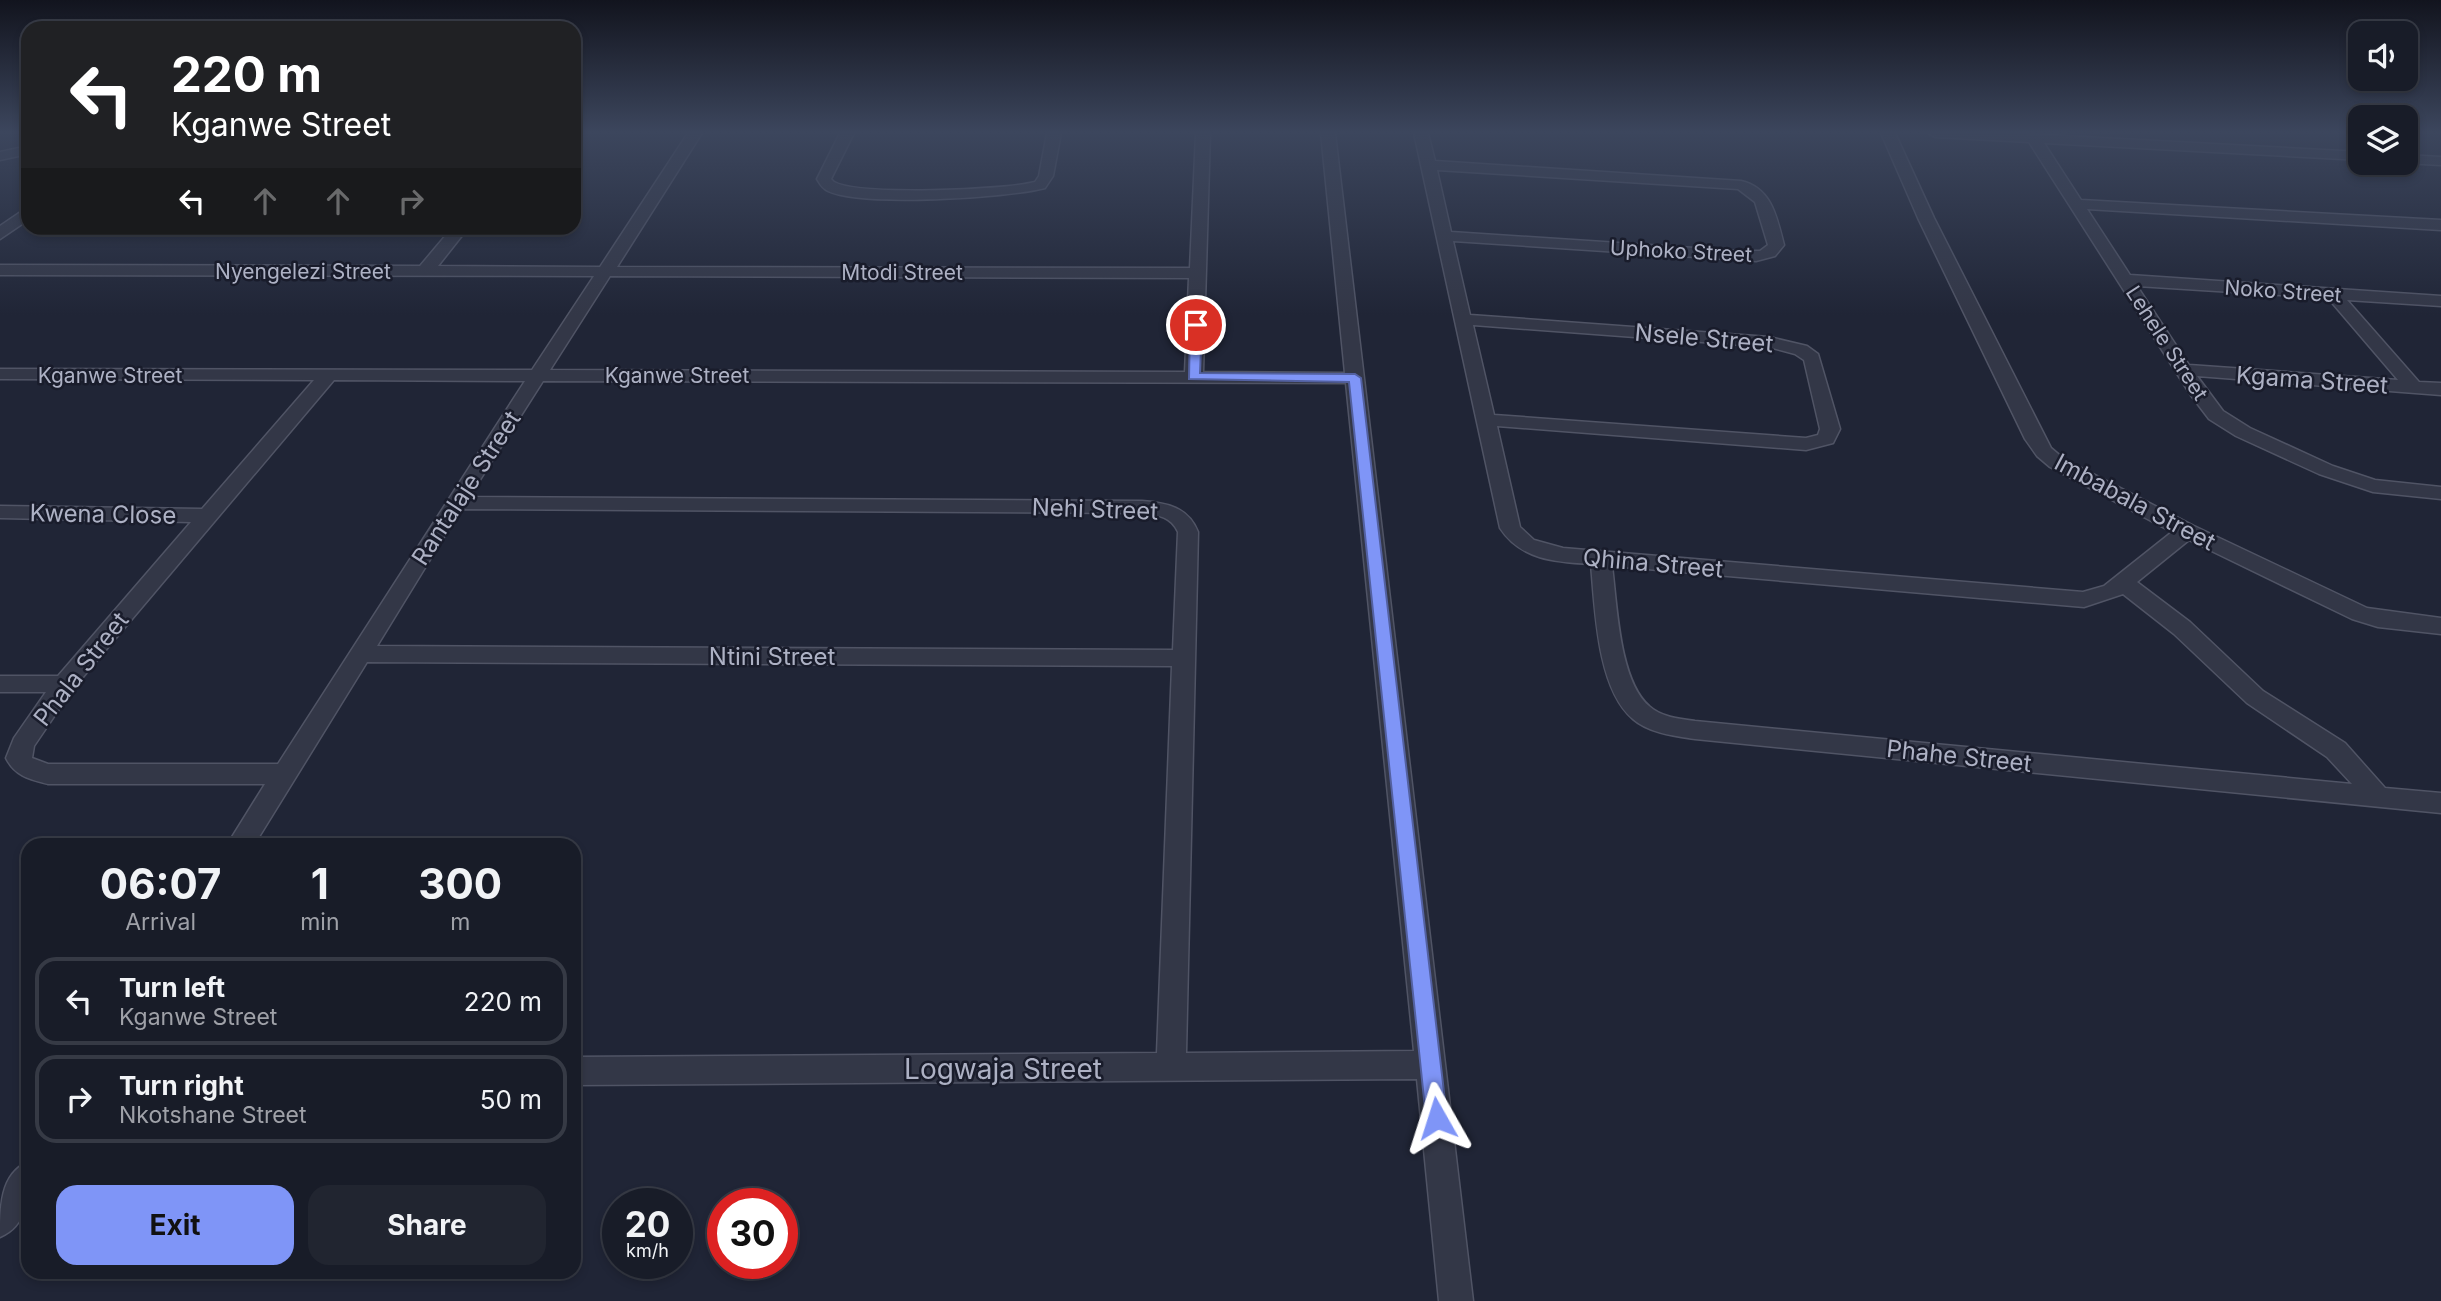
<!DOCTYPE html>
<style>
:root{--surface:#181c28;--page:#212530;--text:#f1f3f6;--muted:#9fa1a8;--line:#363a45;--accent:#7f95f7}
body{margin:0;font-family:Inter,sans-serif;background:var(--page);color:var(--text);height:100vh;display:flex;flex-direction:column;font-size:26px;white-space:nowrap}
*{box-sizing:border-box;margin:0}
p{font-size:23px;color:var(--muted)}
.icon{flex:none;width:38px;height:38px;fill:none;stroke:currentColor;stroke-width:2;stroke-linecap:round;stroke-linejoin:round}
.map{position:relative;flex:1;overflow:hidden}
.panel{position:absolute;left:21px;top:838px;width:560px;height:441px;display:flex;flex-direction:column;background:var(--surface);border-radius:21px;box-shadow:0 4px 10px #0003,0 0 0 2px var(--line)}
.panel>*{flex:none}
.guide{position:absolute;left:21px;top:21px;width:560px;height:214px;border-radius:21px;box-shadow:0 4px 10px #0003,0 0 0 2px var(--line);background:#202124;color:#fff;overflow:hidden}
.buttons{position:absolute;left:2348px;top:21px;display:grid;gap:14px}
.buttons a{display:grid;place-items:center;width:70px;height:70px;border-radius:14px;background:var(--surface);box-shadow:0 4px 10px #0003,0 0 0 2px var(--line);font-size:35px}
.speed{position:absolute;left:602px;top:1188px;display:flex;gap:14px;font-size:35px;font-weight:700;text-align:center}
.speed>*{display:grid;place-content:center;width:91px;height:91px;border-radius:50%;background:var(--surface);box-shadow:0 4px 10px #0003,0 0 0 2px var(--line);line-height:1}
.speed small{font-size:18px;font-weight:400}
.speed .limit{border:10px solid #d22;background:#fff;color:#111}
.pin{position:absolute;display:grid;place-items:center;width:60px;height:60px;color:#fff;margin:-30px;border:4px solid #fff;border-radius:50%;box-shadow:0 2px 7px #0007}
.me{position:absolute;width:77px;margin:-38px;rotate:354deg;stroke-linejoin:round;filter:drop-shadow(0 0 5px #0008)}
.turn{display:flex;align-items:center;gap:24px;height:147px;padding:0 35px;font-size:32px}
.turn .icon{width:91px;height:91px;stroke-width:2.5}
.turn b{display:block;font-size:49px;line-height:60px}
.lanes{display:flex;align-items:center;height:66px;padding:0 35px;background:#0003;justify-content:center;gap:35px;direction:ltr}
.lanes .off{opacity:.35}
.eta{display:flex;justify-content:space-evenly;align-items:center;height:119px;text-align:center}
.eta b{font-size:42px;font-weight:700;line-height:49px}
.cta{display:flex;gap:14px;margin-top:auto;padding:14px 35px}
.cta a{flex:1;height:80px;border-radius:21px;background:var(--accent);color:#111;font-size:28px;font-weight:700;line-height:80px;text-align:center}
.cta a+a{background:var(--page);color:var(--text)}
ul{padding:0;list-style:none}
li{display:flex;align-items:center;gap:21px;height:88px;margin:0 14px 10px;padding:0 21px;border:4px solid var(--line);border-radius:21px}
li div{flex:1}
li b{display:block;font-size:26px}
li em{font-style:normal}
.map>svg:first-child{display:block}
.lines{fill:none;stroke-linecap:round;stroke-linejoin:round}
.street-casing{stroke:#505465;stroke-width:3}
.street{fill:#333747;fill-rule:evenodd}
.route{fill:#7f95f7;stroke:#5361a1;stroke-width:2}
.labels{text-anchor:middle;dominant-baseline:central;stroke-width:5;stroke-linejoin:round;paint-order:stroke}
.far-street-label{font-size:21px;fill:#adb1c4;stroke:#191c2b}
.street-label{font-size:24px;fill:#adb1c4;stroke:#191c2b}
.near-street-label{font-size:28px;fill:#adb1c4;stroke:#191c2b}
</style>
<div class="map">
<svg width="2441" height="1301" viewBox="0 0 2441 1301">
<rect width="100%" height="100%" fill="#202536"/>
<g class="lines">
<g class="street-casing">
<path id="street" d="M20,133H28V137L22,136Z
M688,133H702L617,267L1190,268L1196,133H1210L1203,372L1345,373L1321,133H1335L1473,1301H1439L1417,1079L574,1085V1057L1157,1053L1172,666L367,662L254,845H227L265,784H48C29,779 15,776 6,758L14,738L46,692H0V676H58L191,522L0,518V506L202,509L314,380L0,379V369L532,370L594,276L0,275V265L420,266L452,228H468L438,266L600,267ZM610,276L1189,278L1185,372L550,370ZM334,380L525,381L278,764H48L32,758L34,746L72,690ZM543,381L1346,383L1414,1051L1186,1053L1198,532C1188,507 1167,503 1142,501L469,497ZM461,509L1142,513C1157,515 1171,516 1178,532L1173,650L377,646Z
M840,133H854L831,179L834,182C858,196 1004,190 1035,182L1039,176L1047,133H1061L1053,176L1045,188C1007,198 862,207 828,191C822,188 820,184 817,179Z
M1414,133H1428L1435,161L1741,181C1772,188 1777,218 1784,245L1775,256L1756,261L1453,241L1470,315L1769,337L1807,346L1818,354L1840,429L1833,443L1806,450L1497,426L1520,527L1534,540L1563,548L2083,592L2104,586L2172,532L2050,467L2037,456L2025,439L1918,218L1881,133H1895L1934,218L2051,448L2064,459L2194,526L2367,608L2441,618V634L2378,627L2352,619L2189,540L2137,582L2190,622L2263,691L2345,743L2385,788L2441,793V813L1695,739C1675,736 1649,733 1633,719C1597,689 1595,608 1591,564C1555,562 1521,560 1500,528ZM1437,170L1738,189L1755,202L1768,245L1760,251H1740L1451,232ZM1473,325L1769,347L1795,354L1804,360L1820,429L1818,435L1806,438L1494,415ZM1612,566L2084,607L2123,594L2174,634L2247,703L2327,757L2352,784L1695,721C1679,719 1661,717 1649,706C1619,680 1617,604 1612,566Z
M1928,133H2008L2361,152V160L2044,143L2081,200L2441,220V230L2087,209L2130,275L2441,296V306L2347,300L2419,382L2441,383V395L2197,376L2223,411L2250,428L2333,466L2375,480L2441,487V499L2373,492L2319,474L2236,436L2209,419L2190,394L2029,142L1935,137ZM2137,286L2328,298L2398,380L2189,365Z
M28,146V154L0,160V152Z
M2406,155L2441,157V165L2404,163H2406Z
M28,207V220L0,239V226Z
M28,1162C28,1190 31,1224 0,1237C0,1208 0,1174 28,1162Z"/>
</g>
<use href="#street" class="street"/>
</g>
<linearGradient id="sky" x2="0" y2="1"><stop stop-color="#12141e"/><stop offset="0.42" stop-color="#3c465d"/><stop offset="1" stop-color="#3c465d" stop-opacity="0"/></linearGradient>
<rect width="2441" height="315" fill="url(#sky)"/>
<path class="route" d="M1196,321L1202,325L1200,373L1355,374L1361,378L1447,1118L1444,1125L1437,1128L1429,1125L1426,1118L1349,382L1189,379L1190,325Z"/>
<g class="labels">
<g class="far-street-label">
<text transform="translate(1681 251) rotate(3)">Uphoko Street</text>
<text x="303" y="271">Nyengelezi Street</text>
<text x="902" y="272">Mtodi Street</text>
<text transform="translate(2283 291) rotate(4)">Noko Street</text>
<text transform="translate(2167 343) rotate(57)">Lehele Street</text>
<text x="110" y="375">Kganwe Street</text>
<text x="677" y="375">Kganwe Street</text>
</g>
<g class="street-label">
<text transform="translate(1704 338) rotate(5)">Nsele Street</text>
<text transform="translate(2312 380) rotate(4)">Kgama Street</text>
<text transform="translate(466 488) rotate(-57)">Rantalaje Street</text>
<text transform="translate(2135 502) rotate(28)">Imbabala Street</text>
<text transform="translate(1095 509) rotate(2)">Nehi Street</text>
<text transform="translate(103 514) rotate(1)">Kwena Close</text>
<text transform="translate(1653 563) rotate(5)">Qhina Street</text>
<text x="772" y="656">Ntini Street</text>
<text transform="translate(81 669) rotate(-52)">Phala Street</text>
<text transform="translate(1959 756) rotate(6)">Phahe Street</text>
</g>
<g class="near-street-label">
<text x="1003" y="1069">Logwaja Street</text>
</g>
</g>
</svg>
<div class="buttons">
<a><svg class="icon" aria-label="sound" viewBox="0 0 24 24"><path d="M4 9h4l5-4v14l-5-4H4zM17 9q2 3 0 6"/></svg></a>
<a><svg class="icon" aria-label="layers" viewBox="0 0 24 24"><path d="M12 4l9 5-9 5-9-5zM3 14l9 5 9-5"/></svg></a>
</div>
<div class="speed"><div>20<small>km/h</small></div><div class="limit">30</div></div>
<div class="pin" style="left:1196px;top:325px;background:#d93025"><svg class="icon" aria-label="arrive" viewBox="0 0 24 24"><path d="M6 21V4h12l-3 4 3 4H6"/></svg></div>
<svg class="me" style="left:1437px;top:1118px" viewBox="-20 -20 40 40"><path d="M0-17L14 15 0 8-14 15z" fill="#7f95f7" stroke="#fff" stroke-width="4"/></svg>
<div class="guide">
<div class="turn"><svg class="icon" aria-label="left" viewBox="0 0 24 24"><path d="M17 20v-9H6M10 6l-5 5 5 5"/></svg><div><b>220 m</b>Kganwe Street</div></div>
<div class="lanes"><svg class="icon" aria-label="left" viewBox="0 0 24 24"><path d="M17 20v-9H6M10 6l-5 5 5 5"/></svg><svg class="icon off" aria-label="ahead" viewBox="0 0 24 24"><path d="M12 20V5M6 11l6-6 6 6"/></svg><svg class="icon off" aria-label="ahead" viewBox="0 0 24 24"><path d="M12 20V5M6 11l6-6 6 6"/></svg><svg class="icon off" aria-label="right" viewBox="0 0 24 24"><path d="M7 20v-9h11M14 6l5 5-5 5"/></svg></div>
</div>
<section class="panel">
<div class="eta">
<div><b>06:07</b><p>Arrival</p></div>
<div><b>1</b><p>min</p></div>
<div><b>300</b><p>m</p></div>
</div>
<ul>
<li><svg class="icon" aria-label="left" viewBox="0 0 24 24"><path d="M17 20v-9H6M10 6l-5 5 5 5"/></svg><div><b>Turn left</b><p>Kganwe Street</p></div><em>220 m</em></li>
<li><svg class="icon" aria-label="right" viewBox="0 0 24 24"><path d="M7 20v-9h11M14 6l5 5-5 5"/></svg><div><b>Turn right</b><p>Nkotshane Street</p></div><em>50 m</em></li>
</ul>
<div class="cta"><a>Exit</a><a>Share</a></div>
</section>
</div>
